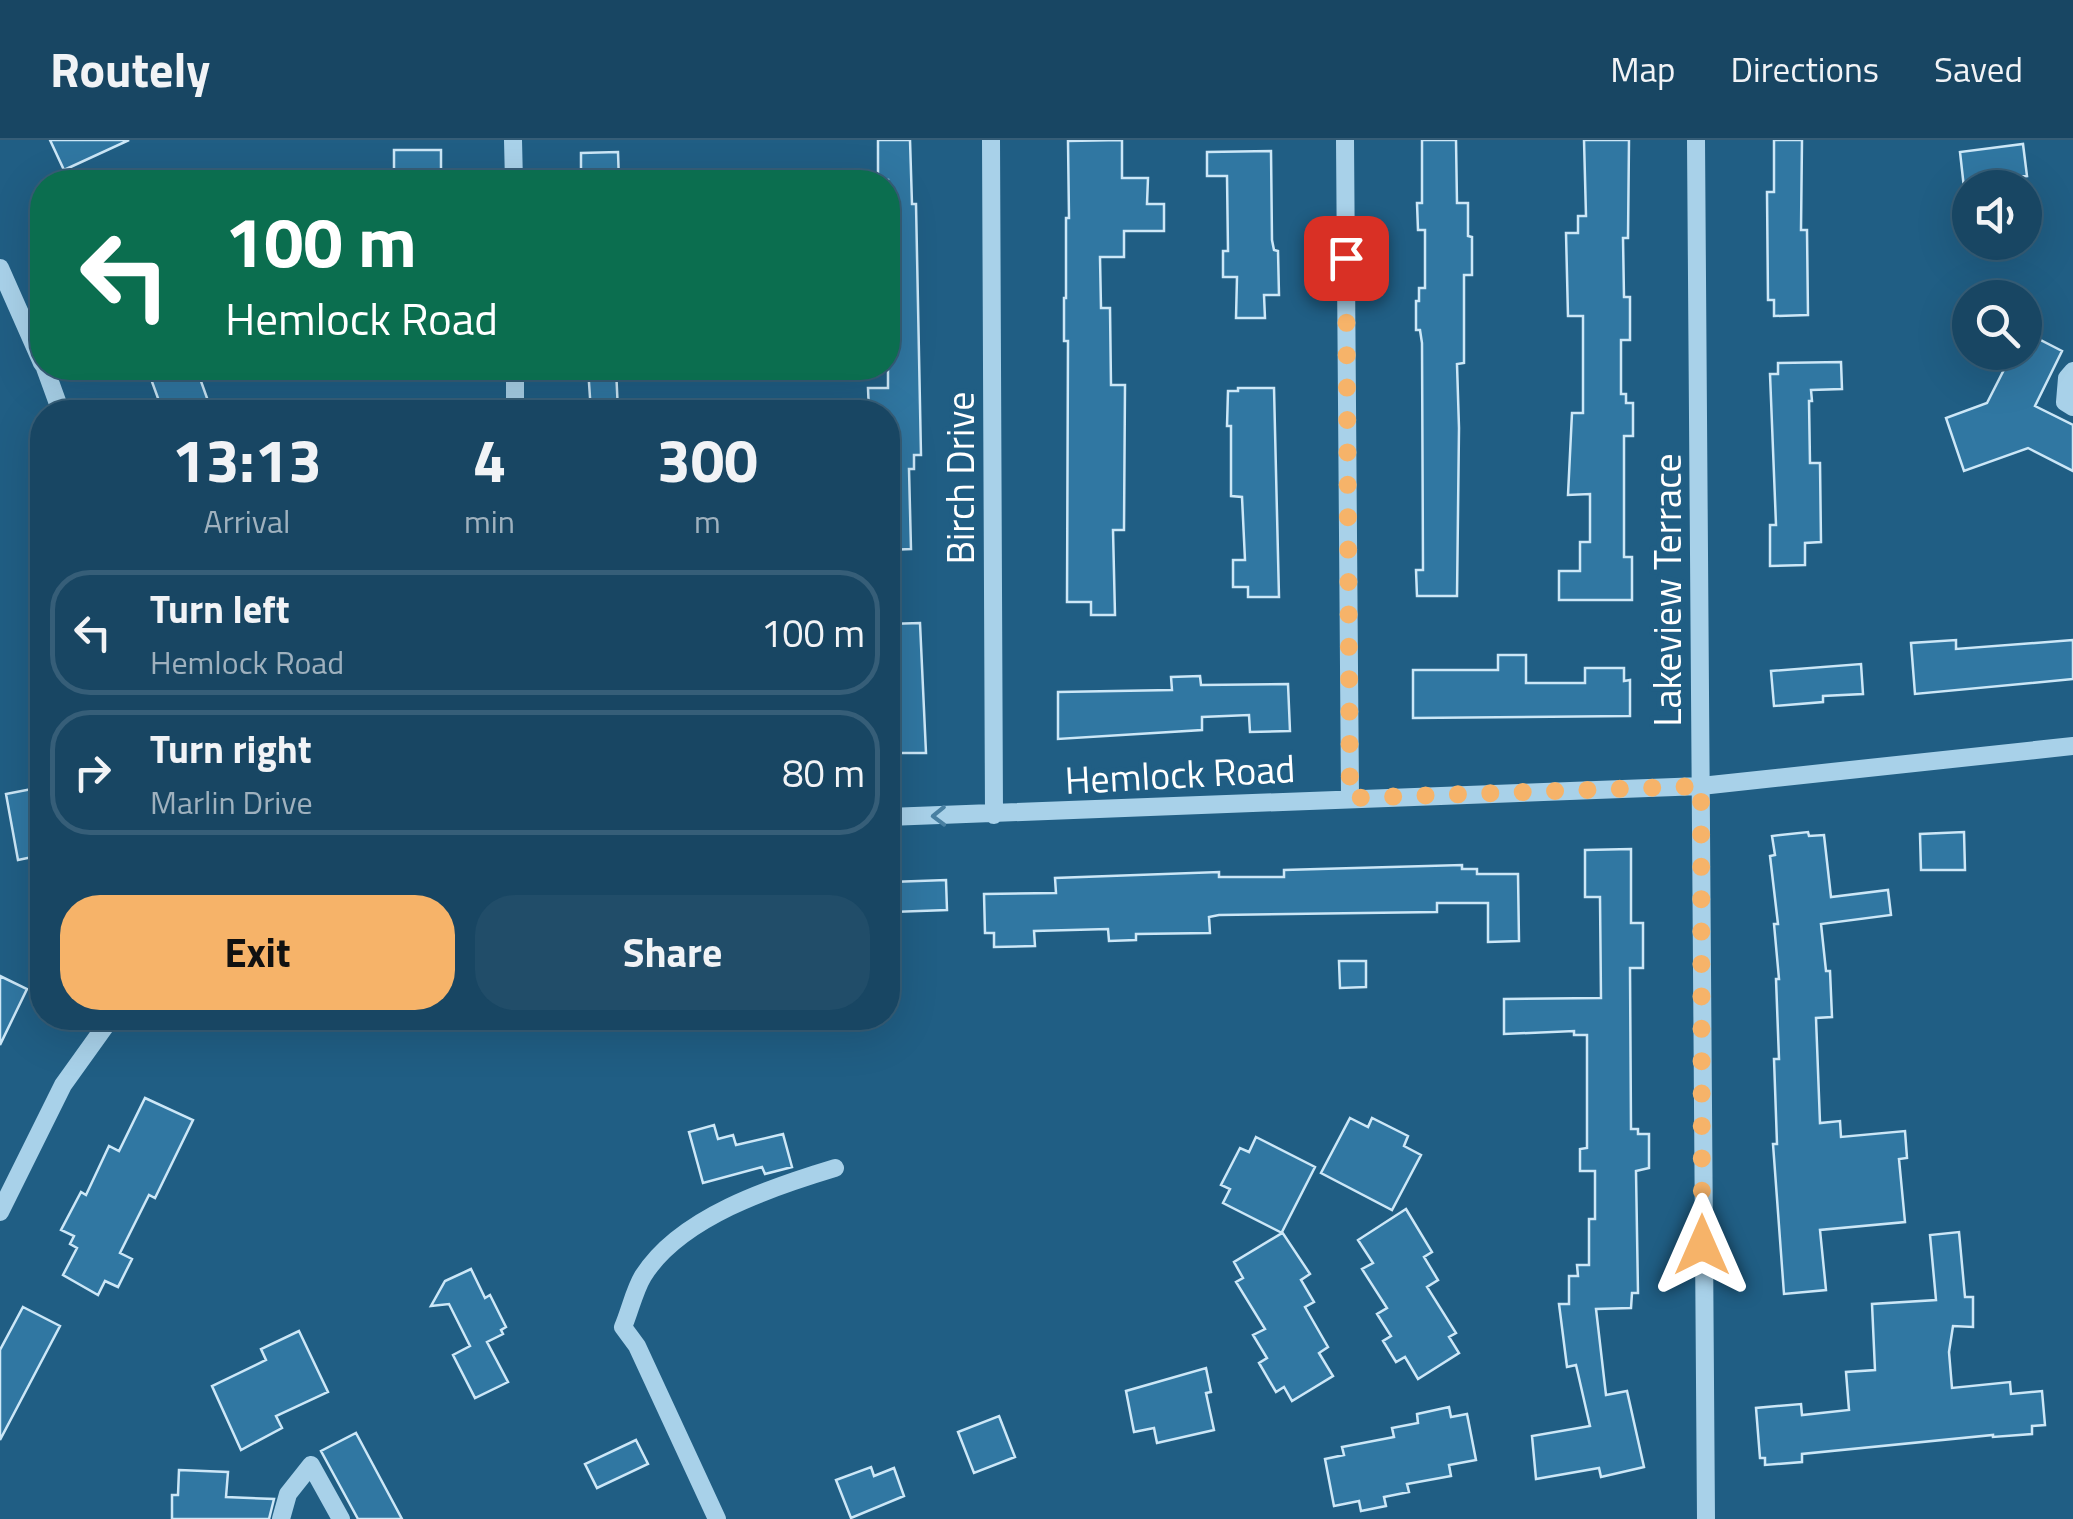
<!DOCTYPE html>
<style>
:root{--surface:#184663;--page:#214d69;--text:#f1f3f6;--muted:#9fb1be;--line:#365e78;--accent:#f6b369}
body{margin:0;font-family:"Titillium Web",sans-serif;background:var(--page);color:var(--text);height:100vh;display:flex;flex-direction:column;font-size:38px;white-space:nowrap}
*{box-sizing:border-box;margin:0}
p{font-size:32px;color:var(--muted)}
.icon{flex:none;width:55px;height:55px;fill:none;stroke:currentColor;stroke-width:2;stroke-linecap:round;stroke-linejoin:round}
.map{position:relative;flex:1;overflow:hidden}
.panel{position:absolute;left:30px;top:260px;width:870px;height:630px;display:flex;flex-direction:column;background:var(--surface);border-radius:40px;box-shadow:0 10px 40px #0002,0 0 0 2px var(--line)}
.panel>*{flex:none}
.guide{position:absolute;left:30px;top:30px;width:870px;height:210px;border-radius:40px;box-shadow:0 10px 40px #0002,0 0 0 2px var(--line);background:#0b6e4f;color:#fff;overflow:hidden}
.buttons{position:absolute;left:1952px;top:30px;display:grid;gap:20px}
.buttons a{display:grid;place-items:center;width:90px;height:90px;border-radius:50%;background:var(--surface);box-shadow:0 10px 40px #0002,0 0 0 2px var(--line);font-size:50px}
.pin{position:absolute;display:grid;place-items:center;width:85px;height:85px;color:#fff;margin:-42px;border-radius:20px;box-shadow:0 5px 15px #0006}
.me{position:absolute;width:110px;margin:-55px;rotate:0deg;stroke-linejoin:round;filter:drop-shadow(0 0 8px #0008)}
.turn{display:flex;align-items:center;gap:35px;height:210px;padding:0 30px;font-size:45px}
.turn .icon{width:130px;height:130px;stroke-width:2.5}
.turn b{display:block;font-size:70px;line-height:85px}
.eta{display:flex;justify-content:space-evenly;align-items:center;height:170px;text-align:center}
.eta b{font-size:60px;font-weight:700;line-height:70px}
.button{display:flex;gap:20px;margin-top:auto;padding:20px 30px}
.button a{flex:1;height:115px;border-radius:40px;background:var(--accent);color:#111;font-size:40px;font-weight:700;line-height:115px;text-align:center}
.button a+a{background:var(--page);color:var(--text)}
ul{padding:0;list-style:none}
li{display:flex;align-items:center;gap:30px;height:125px;margin:0 20px 15px;padding:0 10px;border:5px solid var(--line);border-radius:40px}
li div{flex:1}
li b{display:block;font-size:38px}
li em{font-style:normal}
header{display:flex;align-items:center;gap:60px;box-sizing:border-box;height:140px;padding:0 50px;background:var(--surface);border-bottom:2px solid var(--line)}
header strong{font-size:48px}
nav{display:flex;gap:55px;margin-inline-start:auto;font-size:35px}
.map>svg:first-child{display:block}
.building{fill:#3077a2;stroke:#cce7f7;stroke-width:2.5}
.lines{fill:none;stroke-linecap:round;stroke-linejoin:round}
.minor{stroke:#a8d1e9;stroke-width:18}
.oneway{stroke:#4980a2}
.route{stroke:#f6b369;stroke-width:18;stroke-dasharray:0 32.4}
.labels{text-anchor:middle;dominant-baseline:central;stroke-width:10;stroke-linejoin:round;paint-order:stroke}
.street-label{font-size:38px;fill:#fff;stroke:#205e84}
</style>
<header>
<strong>Routely</strong>
<nav><a>Map</a><a>Directions</a><a>Saved</a></nav>
</header>
<div class="map">
<svg width="2073" height="1379" viewBox="0 0 2073 1379">
<rect width="100%" height="100%" fill="#205e84"/>
<path class="building" d="M50,0H129L64,30Z
M878,0H910L912,64H916L921,315H914V329H909L911,409L888,410V272H869L868,248H888V40H878Z
M1122,0V38H1148L1147,64H1164V91H1124V117H1100L1101,168H1110L1111,245H1125L1124,390H1113L1115,475H1091V462H1067L1068,201H1064V158H1066V78H1069L1068,1Z
M1422,0H1456L1457,63H1468V96L1472,97V135H1464V223L1457,224L1459,288L1457,456H1417L1416,430H1423L1422,203L1420,190H1416V161H1419V148H1425V90H1418L1417,63H1422Z
M1584,0H1629L1628,98H1623L1624,157H1630V200H1621V254H1626V263H1633V296H1624V417H1632V460H1559V431H1580V402H1590V354L1568,355L1572,273H1583V176H1568L1566,93H1578V76H1586Z
M1774,0H1802L1801,90H1807L1808,175L1774,176V160H1768L1767,52H1774Z
M2023,4L2027,36L2015,37L2016,48H1964L1960,12Z
M394,10H441V42H394Z
M1271,11L1272,100L1274,110L1278,111L1279,155H1264L1265,178H1236L1237,137H1223V111H1228L1227,36H1207V12Z
M618,12L619,42H581V13Z
M2025,192L2062,211L2035,266L2073,285V331L2028,308L1964,331L1946,278L1987,263L2013,212H2025Z
M1841,222L1842,249L1811,250L1812,261H1809L1810,323H1820L1821,402L1805,403V425L1770,426V385H1776L1770,234H1778V223Z
M147,228H179L181,235L197,230L212,272H163Z
M588,228H616L618,272H591Z
M1238,248H1274L1279,457H1248V447H1233V420H1245L1242,357L1231,356V286H1227L1228,251H1238Z
M920,483L926,613H888V484Z
M1956,500V509L2073,500V539L1915,554L1911,503Z
M1498,515H1526V543H1585V528H1624V541L1630,540V576L1413,578V530H1498Z
M1861,524L1863,554L1823,556V562L1774,566L1771,531Z
M1200,536L1201,545L1288,544L1290,591L1250,592L1249,575L1202,577V590L1058,599V552L1172,550L1171,537Z
M42,647V715L18,720L6,654Z
M1808,692L1809,696L1824,695L1831,757L1888,750L1891,775L1821,784L1826,831H1830L1832,877L1816,878L1820,983L1840,981L1841,997L1905,991L1907,1018L1899,1019L1905,1082L1820,1090L1826,1150L1784,1154L1773,1004H1777L1774,919H1779L1776,839H1779L1774,784H1778L1770,716L1775,715L1772,696Z
M1964,692L1965,730H1921L1920,694Z
M1631,709V783H1643V828H1630L1631,989H1638V994H1649V1028L1636,1031L1638,1153H1632L1631,1168L1596,1169L1606,1255L1627,1251L1644,1327L1601,1337L1599,1328L1536,1339L1532,1296L1590,1286L1576,1225L1567,1227L1559,1164H1569V1136H1578L1577,1125H1589V1079H1595V1031H1580V1009L1587,1008V895H1574V891L1504,894V859L1601,858L1600,757H1585V710Z
M1462,725V729H1477V734H1518L1519,801L1488,802V763H1437V772L1219,775L1209,777L1210,793L1136,794V800L1109,801L1108,789L1034,791L1035,806L994,807V793H985L984,754L1056,753L1055,738L1219,732V737H1284V730Z
M946,740L947,770L892,772L891,742Z
M1339,821H1366V847L1340,848Z
M0,836L27,849L0,905Z
M145,958L193,980L155,1058L149,1055L120,1113L132,1119L118,1147L105,1141L98,1155L63,1135L77,1108L70,1104L74,1096L61,1090L81,1052L86,1055L109,1006L119,1011Z
M1350,978L1368,987L1372,978L1408,996L1404,1006L1421,1015L1392,1070L1321,1033Z
M714,985L718,999L733,995L736,1005L783,994L792,1027L765,1034L762,1027L703,1043L689,992Z
M1256,997L1315,1027L1282,1092L1310,1134L1301,1140L1314,1162L1305,1167L1328,1207L1319,1213L1333,1236L1292,1261L1284,1247L1276,1252L1259,1223L1267,1218L1253,1195L1265,1189L1236,1142L1243,1138L1234,1122L1282,1093L1223,1063L1230,1049L1221,1045L1240,1008L1249,1012Z
M1406,1069L1432,1112L1424,1117L1438,1140L1427,1147L1456,1193L1449,1197L1459,1213L1418,1239L1405,1217L1396,1222L1383,1201L1391,1196L1377,1174L1387,1168L1362,1129L1373,1123L1358,1100Z
M1959,1092L1965,1157H1973V1187L1953,1186L1949,1212L1952,1248L2010,1242L2011,1254L2042,1251L2045,1285L2032,1286V1294L1993,1297V1295L1802,1314V1322L1765,1325V1318H1760L1756,1268L1801,1264L1802,1275L1849,1270L1846,1232L1875,1230L1872,1164L1936,1160L1930,1095Z
M471,1129L485,1158L490,1155L506,1187L501,1190L503,1194L487,1202L508,1242L475,1258L453,1215L470,1206L449,1164L431,1166L445,1141Z
M23,1167L60,1186L0,1300V1210Z
M299,1191L328,1252L276,1276L282,1288L241,1310L212,1246L266,1220L261,1209Z
M1206,1228L1211,1252L1206,1253L1214,1290L1157,1303L1154,1288L1134,1292L1126,1251Z
M1449,1267L1451,1277L1467,1274L1476,1320L1449,1325L1451,1336L1407,1344L1409,1352L1384,1357L1386,1366L1361,1371L1359,1361L1334,1366L1325,1319L1344,1315L1342,1307L1394,1297L1392,1288L1418,1283L1417,1274Z
M999,1276L1015,1317L974,1333L958,1292Z
M356,1293L402,1379H358L321,1311Z
M636,1300L648,1324L597,1348L585,1324Z
M871,1327L874,1336L894,1328L904,1356L851,1378L836,1340Z
M179,1330L228,1332L226,1357L274,1359L269,1379H172V1355H178Z"/>
<g class="lines">
<path class="minor" d="M513,0L514,42
M991,0L994,675
M1345,0L1350,658
M1696,0L1706,1379
M0,128L42,223
M45,228L61,272
M2073,231L2067,238L2065,262L2073,267
M515,272V228
M888,677L1701,646L2073,606
M0,1072L63,945L111,878
M281,1379L288,1354L311,1325L341,1379
M717,1379L637,1206L623,1187C630,1171 634,1151 643,1136C680,1077 772,1047 835,1028"/>
</g>
<defs><path id="oneway-chevron" d="M-2-3.5L2.5 0L-2 3.5" fill="none" stroke-width="1.6" stroke-linecap="round" stroke-linejoin="round" transform="scale(2.5)"/></defs>
<use class="oneway" href="#oneway-chevron" transform="translate(939 676) rotate(179)"/>
<g class="lines">
<path class="route" d="M1346,118L1350,658L1701,646L1702,1105"/>
</g>
<g class="labels">
<g class="street-label">
<text transform="translate(960 338) rotate(-90)">Birch Drive</text>
<text transform="translate(1667 450) rotate(-90)">Lakeview Terrace</text>
<text transform="translate(1180 634) rotate(-3)">Hemlock Road</text>
</g>
</g>
</svg>
<div class="buttons">
<a><svg class="icon" aria-label="sound" viewBox="0 0 24 24"><path d="M4 9h4l5-4v14l-5-4H4zM17 9q2 3 0 6"/></svg></a>
<a><svg class="icon" aria-label="search" viewBox="0 0 24 24"><circle cx="10" cy="10" r="6"/><path d="M15 15l6 6"/></svg></a>
</div>
<div class="pin" style="left:1346px;top:118px;background:#d93025"><svg class="icon" aria-label="arrive" viewBox="0 0 24 24"><path d="M6 21V4h12l-3 4 3 4H6"/></svg></div>
<svg class="me" style="left:1702px;top:1105px" viewBox="-20 -20 40 40"><path d="M0-17L14 15 0 8-14 15z" fill="#f6b369" stroke="#fff" stroke-width="4"/></svg>
<div class="guide">
<div class="turn"><svg class="icon" aria-label="left" viewBox="0 0 24 24"><path d="M17 20v-9H6M10 6l-5 5 5 5"/></svg><div><b>100 m</b>Hemlock Road</div></div>
</div>
<section class="panel">
<div class="eta">
<div><b>13:13</b><p>Arrival</p></div>
<div><b>4</b><p>min</p></div>
<div><b>300</b><p>m</p></div>
</div>
<ul>
<li><svg class="icon" aria-label="left" viewBox="0 0 24 24"><path d="M17 20v-9H6M10 6l-5 5 5 5"/></svg><div><b>Turn left</b><p>Hemlock Road</p></div><em>100 m</em></li>
<li><svg class="icon" aria-label="right" viewBox="0 0 24 24"><path d="M7 20v-9h11M14 6l5 5-5 5"/></svg><div><b>Turn right</b><p>Marlin Drive</p></div><em>80 m</em></li>
</ul>
<div class="button"><a>Exit</a><a>Share</a></div>
</section>
</div>
